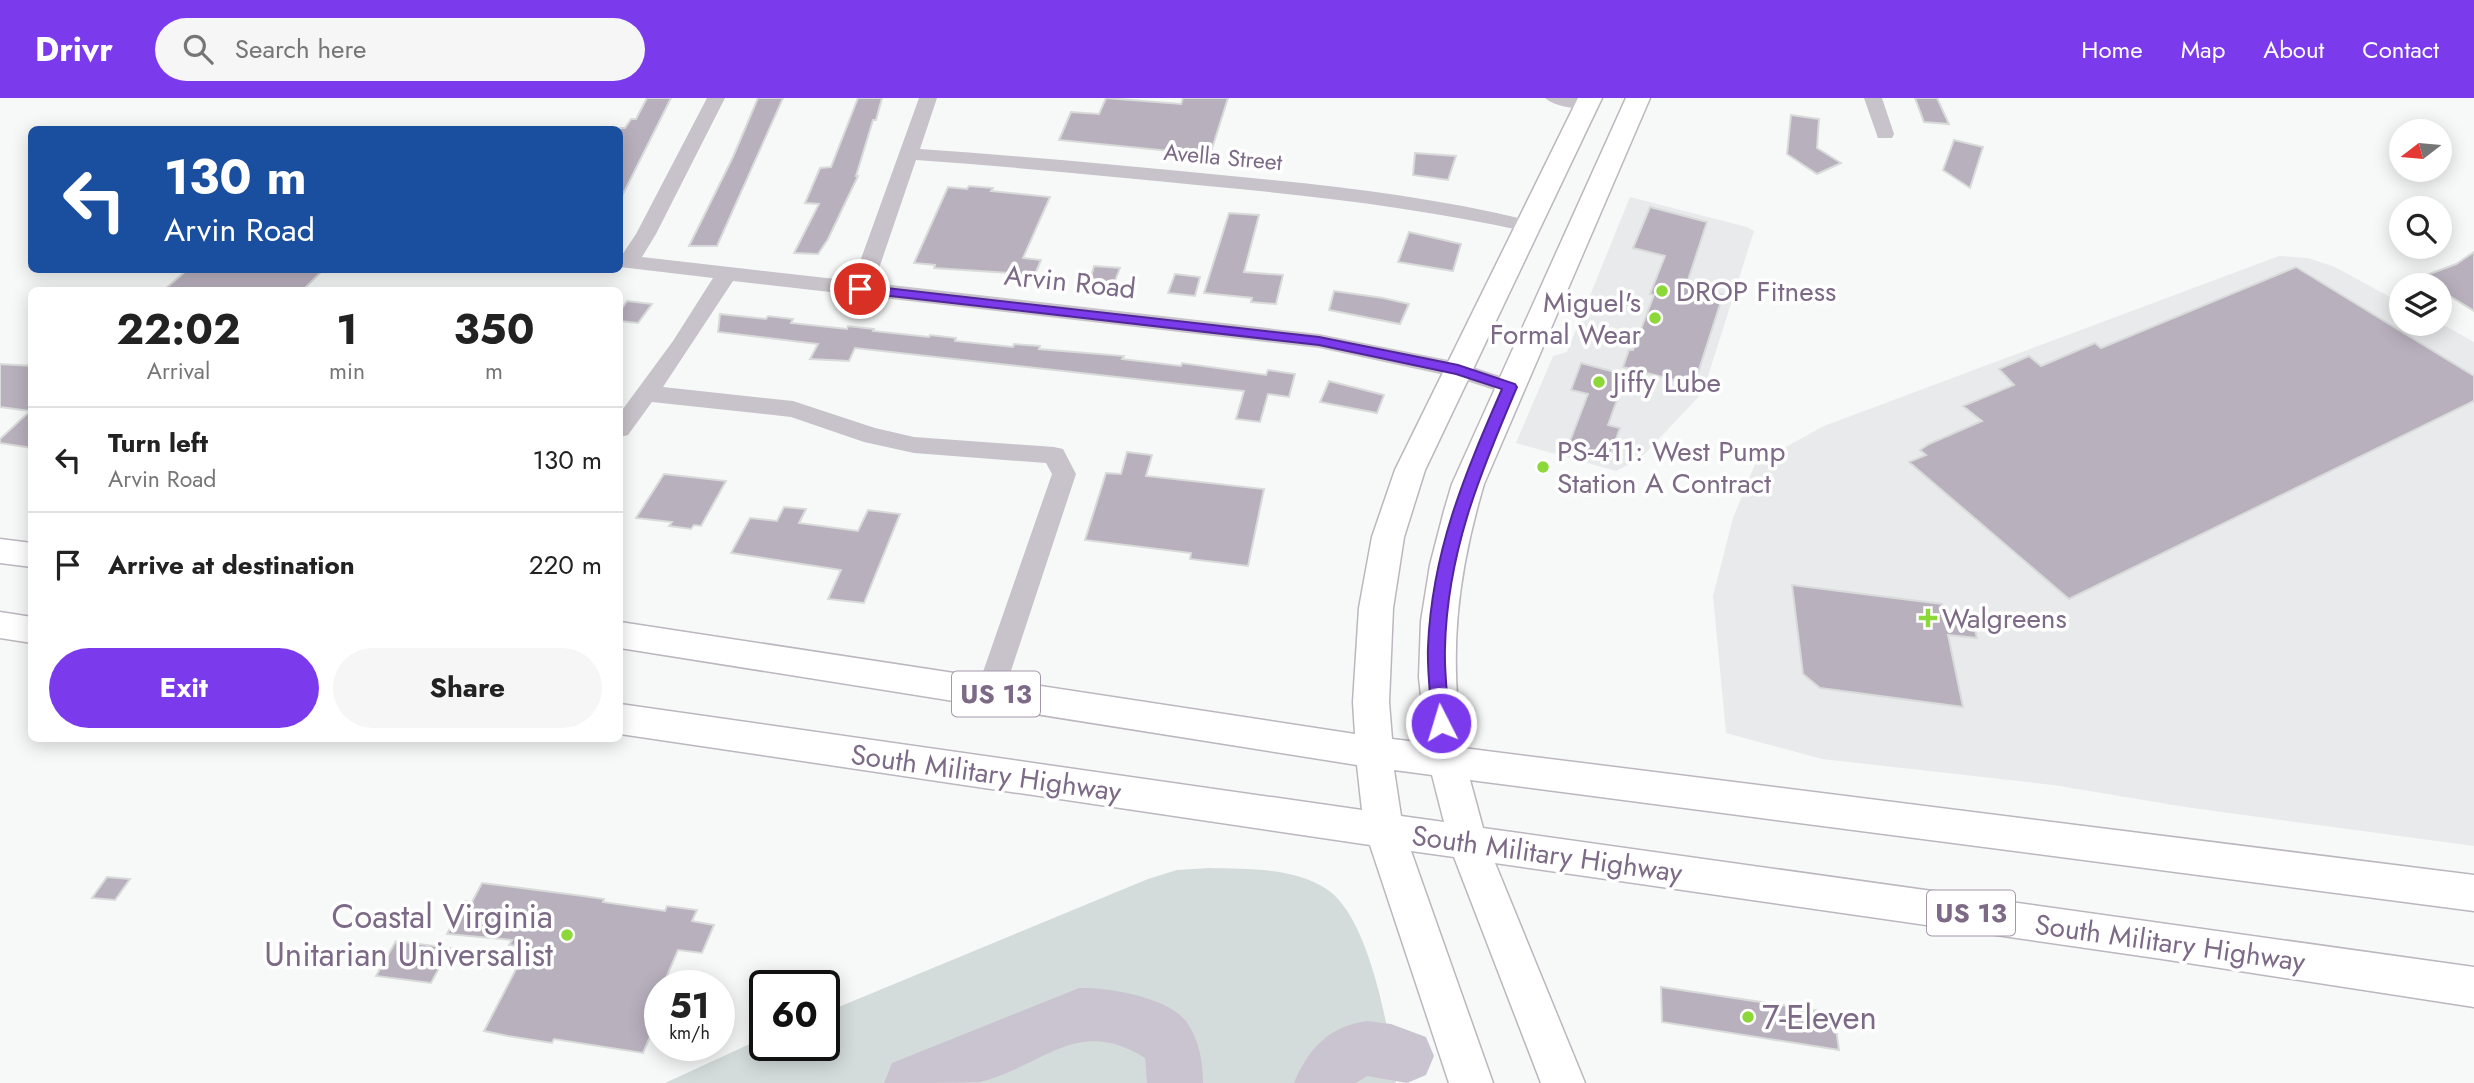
<!DOCTYPE html>
<style>
:root{--surface:#fff;--page:#f6f6f6;--text:#222;--muted:#767676;--line:#e0e0e0;--accent:#7c3aed}
body{margin:0;font-family:Jost,sans-serif;background:var(--page);color:var(--text);height:100vh;display:flex;flex-direction:column;font-size:26px;white-space:nowrap}
*{box-sizing:border-box;margin:0}
p{font-size:23px;color:var(--muted)}
.icon{flex:none;width:38px;height:38px;fill:none;stroke:currentColor;stroke-width:2;stroke-linecap:round;stroke-linejoin:round}
.map{position:relative;flex:1;overflow:hidden}
.side{position:absolute;left:28px;top:189px;width:595px;height:455px;display:flex;flex-direction:column;background:var(--surface);border-radius:10px;box-shadow:0 4px 18px #0003}
.side>*{flex:none}
.top-card{position:absolute;left:28px;top:28px;width:595px;height:147px;border-radius:10px;box-shadow:0 4px 18px #0003;background:#1a4fa0;color:#fff;overflow:hidden}
.needle{width:46px;rotate:254deg}
.fabs{position:absolute;left:2389px;top:21px;display:grid;gap:14px}
.fabs a{display:grid;place-items:center;width:63px;height:63px;border-radius:50%;background:var(--surface);box-shadow:0 4px 18px #0003;font-size:35px}
.speed{position:absolute;left:644px;top:872px;display:flex;gap:14px;font-size:35px;font-weight:700;text-align:center}
.speed>*{display:grid;place-content:center;width:91px;height:91px;border-radius:50%;background:var(--surface);box-shadow:0 4px 18px #0003;line-height:1}
.speed small{font-size:18px;font-weight:400}
.speed .limit{border:4px solid #111;border-radius:10px;background:#fff;color:#111}
.pin{position:absolute;display:grid;place-items:center;width:60px;height:60px;color:#fff;margin:-30px;border:4px solid #fff;border-radius:50%;box-shadow:0 2px 7px #0007}
.me{position:absolute;width:77px;margin:-38px;rotate:355deg;stroke-linejoin:round;filter:drop-shadow(0 0 5px #0008)}
.turn{display:flex;align-items:center;gap:24px;height:147px;padding:0 21px;font-size:32px}
.turn .icon{width:91px;height:91px;stroke-width:2.5}
.turn b{display:block;font-size:49px;line-height:60px}
.eta{display:flex;justify-content:space-evenly;align-items:center;height:119px;text-align:center}
.eta b{font-size:42px;font-weight:700;line-height:49px}
.button{display:flex;gap:14px;margin-top:auto;padding:14px 21px}
.button a{flex:1;height:80px;border-radius:42px;background:var(--accent);color:#fff;font-size:28px;font-weight:700;line-height:80px;text-align:center}
.button a+a{background:var(--page);color:var(--text)}
ul{padding:0;list-style:none}
li{display:flex;align-items:center;gap:21px;height:105px;padding:0 21px;border-top:2px solid var(--line)}
li div{flex:1}
li b{display:block;font-size:26px}
li em{font-style:normal}
header{display:flex;align-items:center;gap:42px;box-sizing:border-box;height:98px;padding:0 35px;background:var(--accent);color:#fff}
header strong{font-size:33px}
nav{display:flex;gap:38px;margin-inline-start:auto;font-size:24px}
.search{width:490px;height:63px;background:var(--page);display:flex;align-items:center;gap:18px;box-sizing:border-box;padding:0 24px;border-radius:38px;color:var(--muted);font-size:26px}
.map>svg:first-child{display:block}
.built{fill:#e9eaeb}
.green{fill:#d4dcdb}
.lines{fill:none;stroke-linecap:round;stroke-linejoin:round}
.river{fill:#cac4d0;fill-rule:evenodd}
.building{fill:#b8b0bd;stroke:#d9dbda;stroke-width:2}
.major-casing{stroke:#bcb6be;stroke-width:3}
.minor{fill:#c8c3ca;fill-rule:evenodd}
.major{fill:#fff;fill-rule:evenodd}
.route{fill:#7c3aed;stroke:#51269a;stroke-width:2}
.poi-dot{fill:#8cd839;stroke:#fff;stroke-width:2.5}
.labels{text-anchor:middle;dominant-baseline:central;stroke-width:7;stroke-linejoin:round;paint-order:stroke}
.far-street-label{font-size:23px;fill:#7d6a86;stroke:#fff}
.shield{fill:#fff;stroke:#a497aa;stroke-width:2}
.shield-label{font-size:26px;font-weight:bold;fill:#7d6a86}
.street-label{font-size:28px;fill:#7d6a86;stroke:#fff}
.poi-label{font-size:28px;fill:#7d6a86;stroke:#fff;text-anchor:start}
.near-poi-label{font-size:33px;fill:#7d6a86;stroke:#fff;text-anchor:end}
</style>
<header>
<strong>Drivr</strong>
<div class="search"><svg class="icon" aria-label="search" viewBox="0 0 24 24"><circle cx="10" cy="10" r="6"/><path d="M15 15l6 6"/></svg>Search here</div>
<nav><a>Home</a><a>Map</a><a>About</a><a>Contact</a></nav>
</header>
<div class="map">
<svg width="2474" height="985" viewBox="0 0 2474 985">
<rect width="100%" height="100%" fill="#f7f9f8"/>
<path class="built" d="M1630,99L1747,129L1754,133L1703,294L1640,361L1616,373L1516,345L1553,258L1567,254Z
M2279,158L2308,160L2335,169L2401,205V226L2440,225L2474,244V748L2185,709L2053,687L1822,661L1726,635L1713,498L1733,420L1755,366L1824,328Z"/>
<path class="green" d="M1209,770C1247,771 1295,769 1328,792C1370,821 1390,936 1396,985H665L765,939V947H824V915L1148,781L1177,772Z"/>
<g class="lines">
<path class="river" d="M1079,890C1108,889 1167,899 1186,923C1199,941 1203,963 1203,985H1147L1145,960C1077,917 1044,968 980,984C960,985 907,985 884,985L892,965Z
M1367,923L1391,926L1426,939L1434,958L1426,977L1407,985L1367,978L1356,985H1294C1308,951 1329,928 1367,923Z"/>
</g>
<path class="building" d="M647,0H671L620,102V30H625L631,21H636Z
M758,0H783L717,148H689L733,59Z
M858,0H882L876,22H873L856,78H858L828,141L818,156L794,155L819,106L805,105L820,70L831,69Z
M1106,0L1181,6L1183,0H1228L1210,57L1059,42L1071,14L1099,16Z
M1915,0H1937L1949,26L1924,24Z
M1791,17L1819,21L1817,50L1841,65L1817,76L1787,56Z
M1954,42L1983,49L1970,90L1943,72Z
M1415,55L1456,58L1448,82L1413,77Z
M969,88L993,90L991,93L1050,99L1023,160L1041,162L1033,181L1008,178L1009,175L934,170L935,167L914,165L948,89L967,91Z
M1650,109L1707,124L1686,188L1723,197L1694,287L1623,269L1629,252H1633L1654,197L1650,196L1665,158L1633,150Z
M1229,115L1259,117L1244,174L1283,177L1276,206L1251,204L1252,200L1204,195Z
M1409,134L1461,146L1453,173L1398,164Z
M2474,154V213L2440,192V187H2431L2419,180L2456,166Z
M1094,168L1120,170L1113,188L1089,186Z
M2296,169L2474,278V303L2069,501L1909,364L1926,357L1920,352L1929,346L1982,323L1963,308L2014,287L1999,271L2029,258L2041,268L2095,245L2101,250Z
M187,172H323L303,192H164Z
M1175,176L1200,179L1195,198L1168,195Z
M1334,193L1383,200L1409,206L1400,226L1329,212Z
M627,203L652,206L638,225L620,223V213Z
M720,216L766,221L768,218L793,221L791,225L847,231L848,228L874,231L873,233L929,239L930,237L956,240L955,243L1013,249L1014,246L1040,248L1039,251L1124,258L1122,261L1181,268L1182,265L1266,277L1268,272L1295,276L1289,299L1268,296L1260,324L1236,321L1244,293L855,250L849,263L810,261L818,246L718,234Z
M1581,265L1626,277L1608,327L1620,330L1608,363L1567,351L1588,296L1571,292Z
M0,266L32,268V350L0,345V341L30,313L0,309Z
M1329,283L1384,297L1377,315L1320,304Z
M1127,354L1152,357L1146,378L1264,391L1248,468L1190,461L1191,455L1085,442L1106,375L1121,376Z
M664,376L726,383L701,428L694,427L691,431L669,428L672,424L636,420Z
M784,409L806,411L799,425L858,433L868,412L900,416L864,505L828,501L841,472L731,455L750,420L777,423Z
M1792,487L1942,506L1944,513L1971,517L1977,540L1948,537L1963,609L1820,590L1803,576Z
M107,779L130,781L115,802L92,800Z
M482,785L583,798L604,801L603,804L665,813L667,808L697,812L692,823L714,827L702,855L678,852L663,887H660V915L643,955L554,941L552,945L508,938L484,933L527,850L509,847L512,842L447,836L465,803L472,804Z
M396,843L450,850L431,885L376,878Z
M1661,889L1834,915L1839,952L1662,924Z"/>
<g class="lines">
<g class="major-casing">
<path id="major" d="M1578,0H1602L1425,372L1404,439L1393,510L1389,604L1392,641L1426,645L1419,579L1421,523L1430,467L1444,413L1452,386L1626,0H1650L1484,386C1457,477 1448,556 1463,650L2474,777V813L1470,682L1483,730L2474,869V909L2162,861L1495,765L1585,985H1541L1454,759L1411,753L1493,985H1449L1370,747L620,636V606L1362,712L1357,667L620,550V524L1355,636L1353,604L1359,510L1372,439L1395,372ZM1394,672L1432,677L1444,724L1401,718Z
M0,441L32,445V469L0,465Z
M0,514L32,519V545L0,540Z"/>
</g>
<path class="minor" d="M707,0H725L656,136L642,159L853,183L919,0H937L920,51C1020,58 1121,67 1221,77C1327,87 1432,98 1535,124L1538,128L1535,132L1528,134C1422,110 1315,98 1207,88C1110,78 1013,69 916,62L874,185L1319,236L1458,264L1518,284L1522,289L1518,294L1510,297L1454,279L1319,250L733,183L663,289L793,303L875,330L914,339L1054,349L1063,351L1076,376L1004,594L1000,602L990,605L980,602L976,594L1052,376L1046,365L914,355L864,344L791,319L652,304L628,337L620,339V315L673,243L713,180L620,169V157H622L636,136Z
M1545,0H1590L1597,5C1588,15 1554,9 1545,0Z
M1864,0H1882L1894,36L1892,40H1878Z"/>
<use href="#major" class="major"/>
</g>
<path class="route" d="M860,187L1319,239L1458,267L1515,286L1517,289C1480,375 1447,455 1445,550C1444,575 1448,600 1449,625L1447,630H1435L1432,625C1431,600 1427,574 1428,549C1432,453 1464,378 1502,291L1456,276L1319,247L856,194V188Z"/>
<g class="poi-dot">
<circle cx="1662" cy="193" r="7"/>
<circle cx="1655" cy="220" r="7"/>
<circle cx="1599" cy="284" r="7"/>
<circle cx="1543" cy="369" r="7"/>
<path d="M1924.5 509.5h7v7h7v7h-7v7h-7v-7h-7v-7h7z"/>
<circle cx="567" cy="837" r="7"/>
<circle cx="1748" cy="919" r="7"/>
</g>
<g class="labels">
<g class="far-street-label">
<text transform="translate(1223 59) rotate(5)">Avella Street</text>
</g>
<g class="shield">
<rect x="952" y="573.5" width="88" height="45" rx="5"/>
<rect x="1927" y="792.5" width="88" height="45" rx="5"/>
</g>
<g class="shield-label">
<text x="996" y="596">US 13</text>
<text x="1971" y="815">US 13</text>
</g>
<g class="street-label">
<text transform="translate(1070 184) rotate(6)">Arvin Road</text>
<text transform="translate(986 675) rotate(8)">South Military Highway</text>
<text transform="translate(1547 756) rotate(8)">South Military Highway</text>
<text transform="translate(2170 845) rotate(8)">South Military Highway</text>
</g>
<g class="poi-label">
<text x="1676" y="193">DROP Fitness</text>
<text x="1641" y="204" text-anchor="end">Miguel's<tspan x="1641" dy="32">Formal Wear</tspan></text>
<text x="1613" y="284">Jiffy Lube</text>
<text x="1557" y="353">PS-411: West Pump<tspan x="1557" dy="32">Station A Contract</tspan></text>
<text x="1942" y="520">Walgreens</text>
</g>
<g class="near-poi-label">
<text x="553" y="818">Coastal Virginia<tspan x="553" dy="38">Unitarian Universalist</tspan></text>
<text x="1762" y="919" text-anchor="start">7-Eleven</text>
</g>
</g>
</svg>
<div class="fabs">
<a><svg class="needle" viewBox="-14 -14 28 28"><path d="M0-13l5 13h-10z" fill="#e53935"/><path d="M0 13l5-13h-10z" fill="#767676"/></svg></a>
<a><svg class="icon" aria-label="search" viewBox="0 0 24 24"><circle cx="10" cy="10" r="6"/><path d="M15 15l6 6"/></svg></a>
<a><svg class="icon" aria-label="layers" viewBox="0 0 24 24"><path d="M12 4l9 5-9 5-9-5zM3 14l9 5 9-5"/></svg></a>
</div>
<div class="speed"><div>51<small>km/h</small></div><div class="limit">60</div></div>
<div class="pin" style="left:860px;top:191px;background:#d93025"><svg class="icon" aria-label="arrive" viewBox="0 0 24 24"><path d="M6 21V4h12l-3 4 3 4H6"/></svg></div>
<svg class="me" style="left:1441px;top:625px" viewBox="-20 -20 40 40"><circle r="17" fill="#7c3aed" stroke="#fff" stroke-width="3"/><path d="M0-11L8 9 0 5-8 9z" fill="#fff"/></svg>
<div class="top-card">
<div class="turn"><svg class="icon" aria-label="left" viewBox="0 0 24 24"><path d="M17 20v-9H6M10 6l-5 5 5 5"/></svg><div><b>130 m</b>Arvin Road</div></div>
</div>
<section class="side">
<div class="eta">
<div><b>22:02</b><p>Arrival</p></div>
<div><b>1</b><p>min</p></div>
<div><b>350</b><p>m</p></div>
</div>
<ul>
<li><svg class="icon" aria-label="left" viewBox="0 0 24 24"><path d="M17 20v-9H6M10 6l-5 5 5 5"/></svg><div><b>Turn left</b><p>Arvin Road</p></div><em>130 m</em></li>
<li><svg class="icon" aria-label="arrive" viewBox="0 0 24 24"><path d="M6 21V4h12l-3 4 3 4H6"/></svg><div><b>Arrive at destination</b></div><em>220 m</em></li>
</ul>
<div class="button"><a>Exit</a><a>Share</a></div>
</section>
</div>
